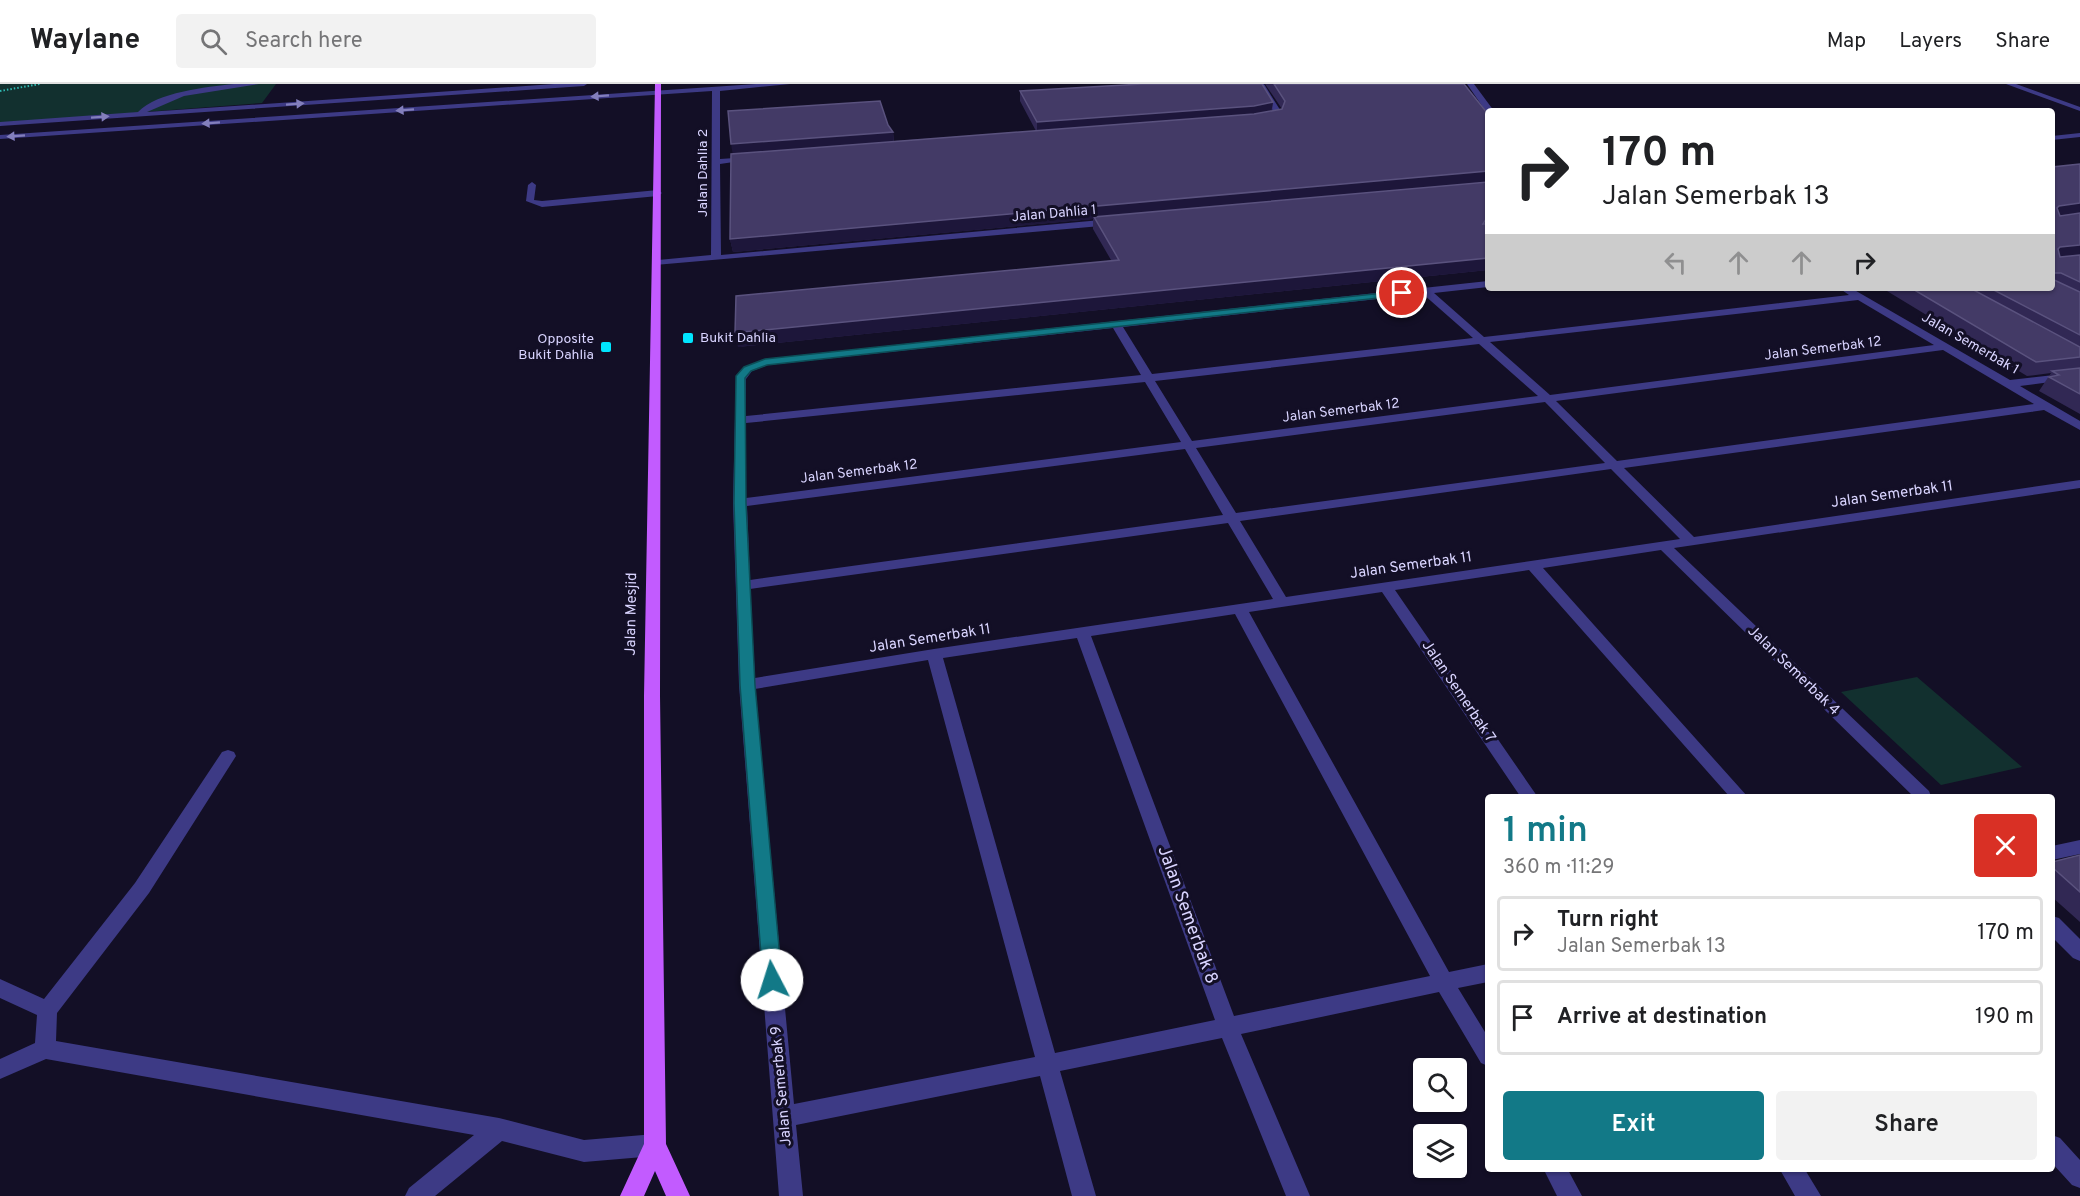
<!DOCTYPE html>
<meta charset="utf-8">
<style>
:root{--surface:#fff;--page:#f2f2f2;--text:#202124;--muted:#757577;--line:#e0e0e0;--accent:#127987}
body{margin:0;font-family:Overpass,sans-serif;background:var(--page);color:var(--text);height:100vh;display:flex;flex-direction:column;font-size:22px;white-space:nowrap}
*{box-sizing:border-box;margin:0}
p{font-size:20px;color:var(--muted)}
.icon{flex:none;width:33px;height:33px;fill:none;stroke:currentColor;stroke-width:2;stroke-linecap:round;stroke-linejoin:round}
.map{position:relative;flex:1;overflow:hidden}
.details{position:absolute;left:1485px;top:710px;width:570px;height:378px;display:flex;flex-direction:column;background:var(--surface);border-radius:6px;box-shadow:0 2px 4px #0004}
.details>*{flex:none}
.top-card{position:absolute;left:1485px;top:24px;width:570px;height:183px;border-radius:6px;box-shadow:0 2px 4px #0004;background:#fff;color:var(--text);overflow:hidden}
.buttons{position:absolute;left:1413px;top:974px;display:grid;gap:12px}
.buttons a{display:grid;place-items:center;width:54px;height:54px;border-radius:6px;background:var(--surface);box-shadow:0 2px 4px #0004;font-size:30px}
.pin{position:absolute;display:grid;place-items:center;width:51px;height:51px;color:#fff;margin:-26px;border:3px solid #fff;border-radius:50%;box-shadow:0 2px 6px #0007}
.me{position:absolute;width:66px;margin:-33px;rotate:355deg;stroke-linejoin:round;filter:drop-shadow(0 0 4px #0008)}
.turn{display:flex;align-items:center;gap:21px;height:126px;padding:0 18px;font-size:27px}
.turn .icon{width:78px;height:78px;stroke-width:2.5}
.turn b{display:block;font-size:42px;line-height:51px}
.lanes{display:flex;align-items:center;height:57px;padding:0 18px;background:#0003;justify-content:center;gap:30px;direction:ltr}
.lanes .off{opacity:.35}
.round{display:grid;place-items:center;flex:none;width:63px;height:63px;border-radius:6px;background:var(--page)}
.overview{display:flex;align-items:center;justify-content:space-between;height:102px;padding:0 18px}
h1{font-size:36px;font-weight:600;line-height:45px;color:var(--accent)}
.action{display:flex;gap:12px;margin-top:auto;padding:12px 18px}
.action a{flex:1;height:69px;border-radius:6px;background:var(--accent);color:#fff;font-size:24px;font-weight:600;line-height:69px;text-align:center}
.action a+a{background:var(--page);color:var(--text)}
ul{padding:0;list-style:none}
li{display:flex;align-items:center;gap:18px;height:75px;margin:0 12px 9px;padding:0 6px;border:3px solid var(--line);border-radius:6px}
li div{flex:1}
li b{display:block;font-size:22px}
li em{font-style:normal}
header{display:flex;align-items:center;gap:36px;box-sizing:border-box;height:84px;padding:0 30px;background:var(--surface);border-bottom:2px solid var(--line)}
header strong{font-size:28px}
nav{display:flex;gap:33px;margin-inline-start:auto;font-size:21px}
.search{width:420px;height:54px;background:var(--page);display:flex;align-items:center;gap:15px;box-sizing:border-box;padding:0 21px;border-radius:6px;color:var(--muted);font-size:22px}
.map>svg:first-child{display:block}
.green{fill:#12302f}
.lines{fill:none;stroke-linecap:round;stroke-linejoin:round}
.path{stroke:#2fb8b0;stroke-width:2;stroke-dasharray:1.5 2;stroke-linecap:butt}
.minor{fill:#3d3a85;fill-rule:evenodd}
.major{fill:#c25bff;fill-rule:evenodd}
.wall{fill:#312854}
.shaded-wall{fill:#1d163a}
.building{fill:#433a66;stroke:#5a527e;stroke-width:1.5}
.oneway{fill:#837fbc}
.route{fill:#127987;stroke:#0c4f58;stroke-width:1.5}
.poi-dot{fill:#00e5ff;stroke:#130f26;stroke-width:2}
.labels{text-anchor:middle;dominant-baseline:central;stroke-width:6;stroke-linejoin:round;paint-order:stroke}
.far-street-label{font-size:14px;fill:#d9d4ff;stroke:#130f26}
.far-poi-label{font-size:14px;fill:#d9d4ff;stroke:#130f26;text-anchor:start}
.street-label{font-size:15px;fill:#d9d4ff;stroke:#130f26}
.near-street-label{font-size:18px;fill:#d9d4ff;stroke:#130f26}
</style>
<header>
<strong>Waylane</strong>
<div class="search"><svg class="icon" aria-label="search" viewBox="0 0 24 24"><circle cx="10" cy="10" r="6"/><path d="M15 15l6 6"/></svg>Search here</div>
<nav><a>Map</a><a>Layers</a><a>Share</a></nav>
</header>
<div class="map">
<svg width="2080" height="1112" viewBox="0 0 2080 1112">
<rect width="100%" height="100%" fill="#130f26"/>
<path class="green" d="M0,0H276L262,19L0,39Z
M1917,593L2022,683L1941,701L1841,608Z"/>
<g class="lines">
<path class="path" d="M0,7L40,0"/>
<path class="minor" d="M234,0H259L184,12L147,28L554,0H587L584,2L0,42V38L138,28C157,8 206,3 234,0Z
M756,0H790L720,7V75L750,73L754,75L720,80L721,171L1112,135L1116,138L1112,141L655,181L653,179L658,176L711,171L712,7L0,55V51Z
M1258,0H1264L1282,29L1279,35L1264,38L1260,36L1274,29Z
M1467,0H1474L1494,27L1487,29Z
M2006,0H2016L2080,23V27Z
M2080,49V53L2052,56V52Z
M532,98L536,101L534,116L542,117L658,106L662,109L658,112L542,123L526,117L528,101Z
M1488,197V203L1434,209L1484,253L1849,211L1839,204H1851L2010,296L2080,288V294L2020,302L2080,337V346L2044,326L1624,384L1694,453L2080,396V404L1674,464L1929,707L1931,712H1913L1661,466L1543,484L1747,712H1729L1529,486L1395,506L1537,712H1520L1382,508L1249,528L1449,888L1488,880V898L1458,904L1488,953V982L1481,979L1439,908L1241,950L1310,1112H1286L1222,954L1060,987L1096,1112H1072L1040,992L796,1041L803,1112H779L739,601L733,419L736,292L744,283L766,275ZM1423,210L1473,254L1152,290L1123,243ZM1858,216L1934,261L1550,311L1490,258ZM1113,244L1141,291L746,332V295L752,287L768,281ZM1479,260L1538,312L1192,357L1155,297ZM1943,266L2034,320L1617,377L1556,317ZM1145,298L1181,358L746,414V339ZM1545,318L1605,379L1236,429L1196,364ZM1185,365L1223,431L750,496L747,422ZM1611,385L1680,455L1286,513L1240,437ZM1228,439L1273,515L934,565L755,594L750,505ZM1235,530L1430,892L1234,932L1091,552ZM1077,554L1215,936L1055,969L943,574ZM928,576L1035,973L794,1020L755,605Z
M228,666L234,668L236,672L149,809L57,929L56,957L499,1034L584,1056L655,1050L663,1053L666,1061L663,1069L655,1072L584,1078L502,1057L435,1112H405L409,1104L474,1051L46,975L0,995V975L35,959L37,931L0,914V895L44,915L135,799L222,668Z
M2080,756V770L2052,776V762Z
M2052,832L2059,834L2080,855V877L2073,874L2052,853Z
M2052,1051L2060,1054L2080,1076V1104L2072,1101L2052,1079Z
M1543,1084H1567L1582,1112H1557Z
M1779,1084H1804L1821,1112H1795Z"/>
<path class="major" d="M655,0H661L660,612L666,1060L690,1112H666L655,1087L644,1112H620L644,1060V612Z"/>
</g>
<path class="wall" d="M1265,0H1464L1488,30V186L738,263L1111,176L1093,145V135L733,168L730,155L888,41L893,48L894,57L1036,47L1020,17V7L1273,18L1272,27L1282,25Z
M2080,80V330L2039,307L2051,289L2027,292L1882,204H2052V83Z
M2080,771V838L2052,813V778Z"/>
<path class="shaded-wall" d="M1273,18L1271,29L1037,49V38Z
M893,48L894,60L733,72L731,60Z
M1488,87V99L1094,133L1093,135L733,168L730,155Z
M2080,119V131L2052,132L2059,122Z
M1488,132V139L1480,153L1483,140Z
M2080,161V172L2052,174L2060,163Z
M1488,174V186L738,263L735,249Z"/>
<path class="building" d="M1142,0H1262L1273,18L1254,22L1037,38L1020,7Z
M1274,0H1464L1488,30V87L730,155L731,70L1254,30L1282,25L1285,17Z
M880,17L888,41L893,48L731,60L728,27Z
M2080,80V119L2059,122L2057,124L2060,132L2080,129V161L2060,163L2058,165L2060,173L2080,171V198L2061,189H2052V83Z
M1488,98V132L1483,140H1488V174L735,249L736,212L1119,176L1094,133Z
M2052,195L2080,208V251L1990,204H2052Z
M1911,204H1970L2080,263V273L2036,278Z
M2080,284V310L2049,293L2059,291L2052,287Z
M2080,771V808L2052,783V778Z"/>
<defs><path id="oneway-solid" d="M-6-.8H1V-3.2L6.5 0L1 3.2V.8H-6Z" transform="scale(1.5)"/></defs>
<g class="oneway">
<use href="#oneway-solid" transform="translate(600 12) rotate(176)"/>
<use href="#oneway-solid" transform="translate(295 20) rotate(-4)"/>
<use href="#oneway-solid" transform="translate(405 26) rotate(176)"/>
<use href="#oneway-solid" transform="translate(100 33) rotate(-4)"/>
<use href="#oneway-solid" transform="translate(211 39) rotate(176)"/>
<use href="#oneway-solid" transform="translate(16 52) rotate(176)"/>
</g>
<path class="route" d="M1402,207L1407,209L1406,211L767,281L751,287L745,294L746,419L755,601L782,896L779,902L772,904L766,902L763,896L740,601L734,419L736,292L744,283L765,275Z"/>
<g class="poi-dot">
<rect x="682" y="248" width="12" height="12" rx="3"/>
<rect x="600" y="257" width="12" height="12" rx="3"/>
</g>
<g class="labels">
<g class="far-street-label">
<text transform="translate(703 89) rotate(-90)">Jalan Dahlia 2</text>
<text transform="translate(1054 130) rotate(-5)">Jalan Dahlia 1</text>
<text transform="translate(1970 260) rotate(30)">Jalan Semerbak 1</text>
<text transform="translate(1823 265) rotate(-7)">Jalan Semerbak 12</text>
<text transform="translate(1341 327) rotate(-7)">Jalan Semerbak 12</text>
<text transform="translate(859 388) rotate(-7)">Jalan Semerbak 12</text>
</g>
<g class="far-poi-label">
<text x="700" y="254">Bukit Dahlia</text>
<text x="594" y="255" text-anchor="end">Opposite<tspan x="594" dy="16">Bukit Dahlia</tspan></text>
</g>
<g class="street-label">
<text transform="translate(1892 411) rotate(-8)">Jalan Semerbak 11</text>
<text transform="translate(1411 482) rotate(-8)">Jalan Semerbak 11</text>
<text transform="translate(632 530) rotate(-89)">Jalan Mesjid</text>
<text transform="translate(930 555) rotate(-9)">Jalan Semerbak 11</text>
<text transform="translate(1793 587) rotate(44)">Jalan Semerbak 4</text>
<text transform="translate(1458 608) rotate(56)">Jalan Semerbak 7</text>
<text transform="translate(782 1002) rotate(-95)">Jalan Semerbak 9</text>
</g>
<g class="near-street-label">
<text transform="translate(1187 831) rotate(70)">Jalan Semerbak 8</text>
</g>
</g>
</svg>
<div class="buttons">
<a><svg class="icon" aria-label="search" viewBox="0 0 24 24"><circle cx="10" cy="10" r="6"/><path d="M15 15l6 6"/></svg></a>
<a><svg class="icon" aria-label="layers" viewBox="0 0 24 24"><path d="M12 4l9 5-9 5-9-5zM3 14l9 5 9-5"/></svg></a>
</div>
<div class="pin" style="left:1402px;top:209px;background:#d93025"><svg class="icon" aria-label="arrive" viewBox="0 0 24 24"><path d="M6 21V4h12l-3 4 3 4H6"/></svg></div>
<svg class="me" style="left:772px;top:896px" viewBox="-20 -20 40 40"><circle r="19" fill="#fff"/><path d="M0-13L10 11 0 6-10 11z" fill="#127987"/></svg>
<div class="top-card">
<div class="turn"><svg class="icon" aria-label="right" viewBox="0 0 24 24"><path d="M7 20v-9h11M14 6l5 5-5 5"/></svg><div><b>170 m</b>Jalan Semerbak 13</div></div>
<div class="lanes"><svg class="icon off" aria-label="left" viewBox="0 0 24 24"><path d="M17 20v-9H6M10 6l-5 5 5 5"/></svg><svg class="icon off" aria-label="ahead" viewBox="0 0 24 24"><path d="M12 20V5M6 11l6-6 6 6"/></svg><svg class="icon off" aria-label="ahead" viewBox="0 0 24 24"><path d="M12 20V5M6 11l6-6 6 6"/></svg><svg class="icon" aria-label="right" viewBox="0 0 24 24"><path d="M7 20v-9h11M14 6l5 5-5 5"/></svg></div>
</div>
<section class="details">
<div class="overview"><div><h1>1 min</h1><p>360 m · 11:29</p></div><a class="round" style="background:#d93025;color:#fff"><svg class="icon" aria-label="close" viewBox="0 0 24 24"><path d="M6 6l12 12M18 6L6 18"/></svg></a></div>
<ul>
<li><svg class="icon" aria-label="right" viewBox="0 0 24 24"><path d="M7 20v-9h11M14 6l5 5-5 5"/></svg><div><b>Turn right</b><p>Jalan Semerbak 13</p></div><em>170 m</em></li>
<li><svg class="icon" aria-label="arrive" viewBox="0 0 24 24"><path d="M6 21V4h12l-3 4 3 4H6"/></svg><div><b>Arrive at destination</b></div><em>190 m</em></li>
</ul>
<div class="action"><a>Exit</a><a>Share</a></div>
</section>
</div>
